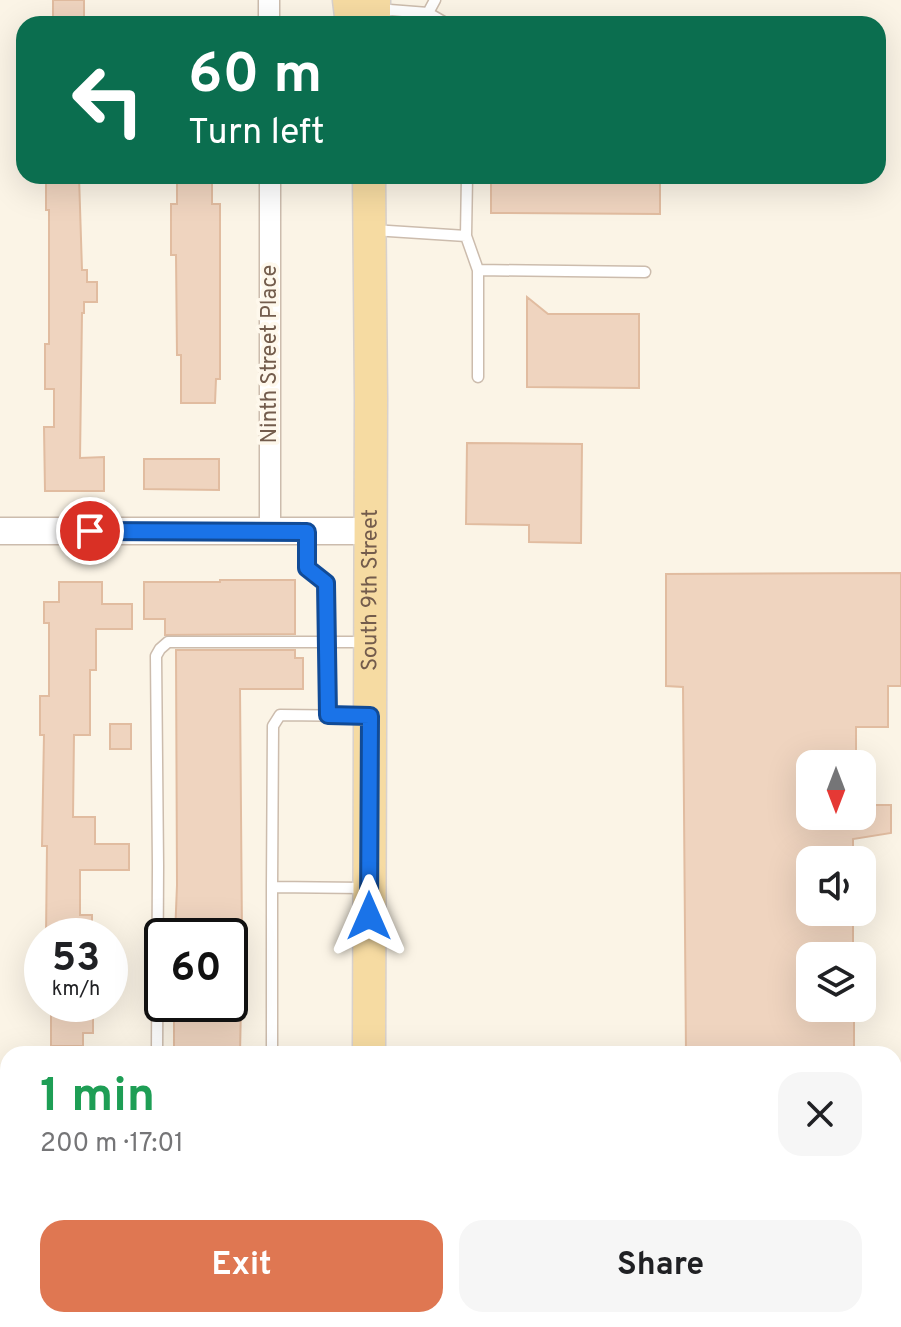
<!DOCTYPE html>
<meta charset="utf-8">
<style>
:root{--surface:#fff;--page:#f6f6f6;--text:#202124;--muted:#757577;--accent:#df7752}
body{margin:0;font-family:Overpass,sans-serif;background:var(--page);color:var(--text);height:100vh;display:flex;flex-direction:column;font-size:30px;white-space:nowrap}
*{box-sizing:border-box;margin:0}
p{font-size:26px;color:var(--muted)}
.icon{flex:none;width:44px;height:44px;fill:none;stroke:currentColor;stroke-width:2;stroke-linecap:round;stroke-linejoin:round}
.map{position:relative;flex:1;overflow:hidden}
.panel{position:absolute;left:0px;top:1046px;width:902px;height:282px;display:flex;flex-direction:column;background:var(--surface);border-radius:24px 24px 0 0;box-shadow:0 8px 32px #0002}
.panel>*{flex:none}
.hud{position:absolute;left:16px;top:16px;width:870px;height:168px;border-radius:24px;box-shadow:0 8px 32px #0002;background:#0b6e4f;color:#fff;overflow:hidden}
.needle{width:52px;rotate:180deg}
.tools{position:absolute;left:796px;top:750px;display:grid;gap:16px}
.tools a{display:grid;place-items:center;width:80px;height:80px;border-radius:16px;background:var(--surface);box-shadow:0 8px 32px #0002;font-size:40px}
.speed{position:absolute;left:24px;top:918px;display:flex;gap:16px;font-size:40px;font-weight:700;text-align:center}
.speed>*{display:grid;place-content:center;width:104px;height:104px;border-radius:50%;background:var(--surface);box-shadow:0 8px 32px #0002;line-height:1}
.speed small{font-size:20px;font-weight:400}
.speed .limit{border:4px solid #111;border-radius:12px;background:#fff;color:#111}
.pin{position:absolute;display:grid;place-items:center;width:68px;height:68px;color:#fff;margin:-34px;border:4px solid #fff;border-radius:50%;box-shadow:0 2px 8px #0007}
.me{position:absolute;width:88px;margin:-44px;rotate:0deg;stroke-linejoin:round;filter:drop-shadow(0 0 6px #0008)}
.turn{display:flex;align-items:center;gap:28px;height:168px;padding:0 40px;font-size:36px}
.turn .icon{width:104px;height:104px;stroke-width:2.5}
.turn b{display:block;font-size:56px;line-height:68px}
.round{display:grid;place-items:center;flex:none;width:84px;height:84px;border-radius:24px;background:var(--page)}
.headline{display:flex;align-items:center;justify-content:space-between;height:136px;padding:0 40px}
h1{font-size:48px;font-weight:700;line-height:60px;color:#1e9e55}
.cta{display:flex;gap:16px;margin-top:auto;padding:16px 40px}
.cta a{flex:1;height:92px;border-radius:24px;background:var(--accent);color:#fff;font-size:32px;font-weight:700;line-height:92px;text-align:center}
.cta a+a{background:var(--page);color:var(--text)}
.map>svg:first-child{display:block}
.building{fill:#efd4bf;stroke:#e1bca0;stroke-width:2}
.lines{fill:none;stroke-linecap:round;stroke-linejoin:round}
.service-casing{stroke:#ccbcad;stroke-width:13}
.minor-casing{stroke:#ccbcad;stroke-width:23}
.tertiary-casing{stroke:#ccbcad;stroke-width:29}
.secondary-casing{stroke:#cfbdaa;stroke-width:33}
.primary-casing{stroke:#d8d1cd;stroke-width:35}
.service{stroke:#fff;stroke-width:10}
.minor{stroke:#fff;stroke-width:20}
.tertiary{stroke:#fff;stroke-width:26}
.secondary{stroke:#fff;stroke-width:30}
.primary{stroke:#f6dba2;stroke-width:32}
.route-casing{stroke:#114b97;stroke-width:20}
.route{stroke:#1a73e8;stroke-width:14}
.labels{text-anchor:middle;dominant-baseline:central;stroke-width:7;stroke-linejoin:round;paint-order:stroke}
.street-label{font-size:22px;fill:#735c4c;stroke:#fef8ec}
</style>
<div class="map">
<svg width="901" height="1327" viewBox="0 0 901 1327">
<rect width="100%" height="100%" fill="#fbf4e6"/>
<path class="building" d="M53,0H84V24H53Z
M46,176H79L82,270H87V282H97V302H84V313H82L80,458L104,457V491H45L44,427H54V389H45V344H49V210H46Z
M177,176H212V204H220V379H216L215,403H181V355H177L176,255H171V204H177Z
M491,176H660V214L491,213Z
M527,297L548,314H639V388L527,387Z
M467,443L582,444L581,543L529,542V525L466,524Z
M144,459H219V490L144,489Z
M901,573V686H888V727H856V764H810V816H862V805H891V833L853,839V860H810V912H853V956H810V1008H854V1054H686L683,687L666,686V574Z
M220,580H295V634L165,635V619H144V582H220Z
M59,582H102V604H132V629H96V670H90V735H74L73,817H95V844H129V870H80V915H92V936H46L47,846H42L44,735H40V696H49V623H44V602H59Z
M176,650H295V658H303V689H240L242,936H175L177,885Z
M110,724H131V749H110Z
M51,1004H93V1033H83V1046H51Z
M174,1004H241L240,1054H174Z"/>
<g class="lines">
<g class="service-casing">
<path id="service" d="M377,9L428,13L435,0
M428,13L447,24
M373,230L466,236L467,176
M466,236L478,270V377
M478,270L645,272
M307,532V568L326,583L328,715
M272,887L273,726L280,715L368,716
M157,1054L158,866L156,656L160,649L168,642H365
M272,1054V887L364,888
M608,1320V1327
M171,1327V1320
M216,1327L217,1320"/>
</g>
<g class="minor-casing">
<path id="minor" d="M269,0V24
M270,176V532"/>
</g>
<g class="tertiary-casing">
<path id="tertiary" d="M0,531H370"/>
</g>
<g class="secondary-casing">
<path id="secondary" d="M894,1284H901
M0,1286H8"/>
</g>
<g class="primary-casing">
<g id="primary">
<path d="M349,0L352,24"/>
<path d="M374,24V0"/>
<path id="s1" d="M369,1054L371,399L369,176"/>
<path d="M365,1327V1320"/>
</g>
</g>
<use href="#service" class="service"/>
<use href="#minor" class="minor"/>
<use href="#tertiary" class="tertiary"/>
<use href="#secondary" class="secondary"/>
<use href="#primary" class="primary"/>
</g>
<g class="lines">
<g class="route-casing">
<path id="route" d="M90,531L307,532V568L326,583L328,715L370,716L369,916"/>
</g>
<use href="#route" class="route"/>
</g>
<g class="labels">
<g class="street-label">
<text transform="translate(270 354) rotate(-90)">Ninth Street Place</text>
<text stroke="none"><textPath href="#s1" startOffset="464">South 9th Street</textPath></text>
</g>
</g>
</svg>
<div class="tools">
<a><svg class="needle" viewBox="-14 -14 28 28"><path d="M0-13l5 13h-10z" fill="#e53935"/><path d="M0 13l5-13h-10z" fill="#757577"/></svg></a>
<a><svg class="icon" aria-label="sound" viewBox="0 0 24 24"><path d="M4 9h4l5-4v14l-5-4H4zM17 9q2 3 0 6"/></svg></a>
<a><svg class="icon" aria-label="layers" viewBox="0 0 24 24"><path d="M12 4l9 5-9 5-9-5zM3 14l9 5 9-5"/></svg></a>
</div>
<div class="speed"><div>53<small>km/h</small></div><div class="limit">60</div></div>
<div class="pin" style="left:90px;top:531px;background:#d93025"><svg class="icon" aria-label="arrive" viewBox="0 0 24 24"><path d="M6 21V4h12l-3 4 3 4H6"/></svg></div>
<svg class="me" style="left:369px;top:916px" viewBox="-20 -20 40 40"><path d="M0-17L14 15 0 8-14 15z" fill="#1a73e8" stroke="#fff" stroke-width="4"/></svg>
<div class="hud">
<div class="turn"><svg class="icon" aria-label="left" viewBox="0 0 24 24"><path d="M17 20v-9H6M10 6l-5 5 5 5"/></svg><div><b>60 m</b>Turn left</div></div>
</div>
<section class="panel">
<div class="headline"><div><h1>1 min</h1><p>200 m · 17:01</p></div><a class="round"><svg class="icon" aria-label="close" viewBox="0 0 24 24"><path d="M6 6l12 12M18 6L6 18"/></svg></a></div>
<div class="cta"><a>Exit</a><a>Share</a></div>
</section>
</div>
